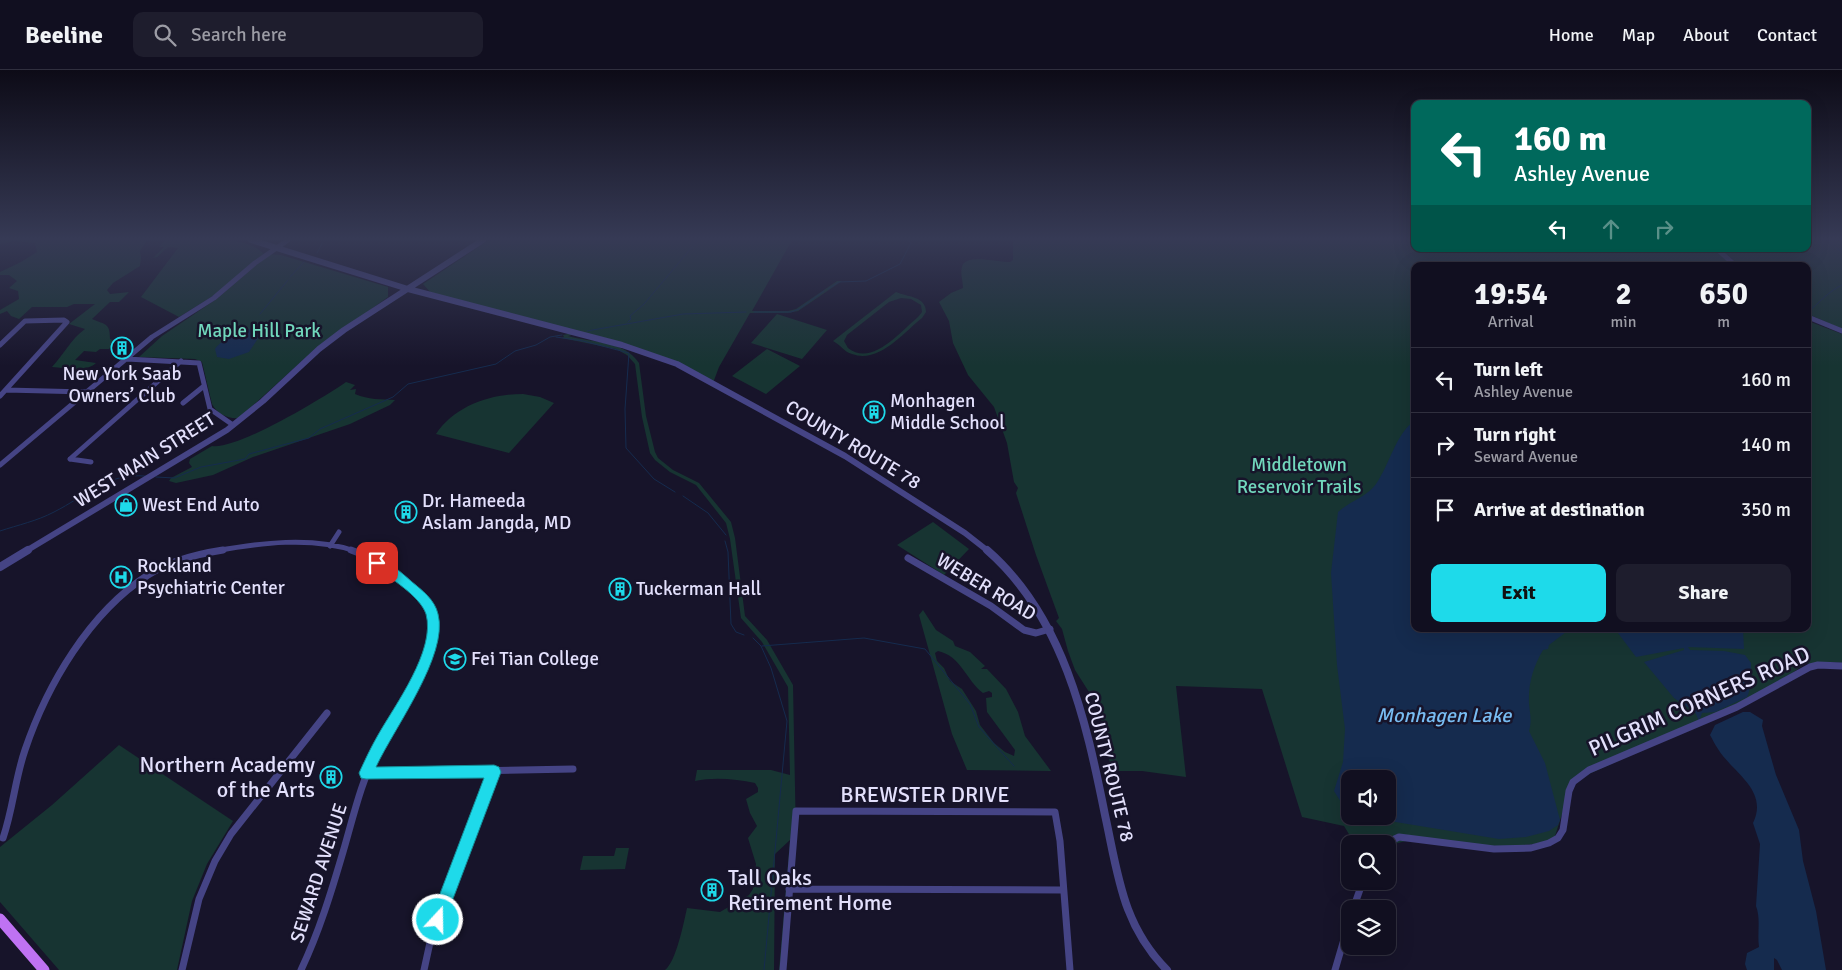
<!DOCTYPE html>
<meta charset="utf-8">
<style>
:root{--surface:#110f20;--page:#1e1d2d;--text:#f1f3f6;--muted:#9c9ca5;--line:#302f3e;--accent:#1edaea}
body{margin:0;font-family:Signika,sans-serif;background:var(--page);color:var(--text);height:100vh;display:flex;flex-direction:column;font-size:19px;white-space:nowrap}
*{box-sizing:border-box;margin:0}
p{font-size:16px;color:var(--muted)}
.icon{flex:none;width:28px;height:28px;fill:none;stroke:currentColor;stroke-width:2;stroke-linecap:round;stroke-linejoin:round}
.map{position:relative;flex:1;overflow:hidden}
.drawer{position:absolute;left:1411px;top:192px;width:400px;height:370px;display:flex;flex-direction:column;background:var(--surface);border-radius:10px;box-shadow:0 5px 20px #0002,0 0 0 1px var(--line)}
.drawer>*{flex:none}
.guide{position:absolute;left:1411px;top:30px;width:400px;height:152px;border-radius:10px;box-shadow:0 5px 20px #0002,0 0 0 1px var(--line);background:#00695c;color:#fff;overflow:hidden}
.fabs{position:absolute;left:1341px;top:700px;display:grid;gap:10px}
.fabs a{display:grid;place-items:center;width:55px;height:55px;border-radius:10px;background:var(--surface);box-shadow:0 5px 20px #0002,0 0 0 1px var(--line);font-size:25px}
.pin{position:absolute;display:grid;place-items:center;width:42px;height:42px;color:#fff;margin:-21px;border-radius:10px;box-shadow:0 2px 8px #0006}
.me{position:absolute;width:55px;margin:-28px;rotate:21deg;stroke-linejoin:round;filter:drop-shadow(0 0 4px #0008)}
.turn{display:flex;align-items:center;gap:18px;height:105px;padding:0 20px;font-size:22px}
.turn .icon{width:65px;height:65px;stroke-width:2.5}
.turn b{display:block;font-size:35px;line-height:42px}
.lanes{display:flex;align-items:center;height:48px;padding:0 20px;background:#0003;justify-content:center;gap:25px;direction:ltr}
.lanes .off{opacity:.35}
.eta{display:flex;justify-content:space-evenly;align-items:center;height:85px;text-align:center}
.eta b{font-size:30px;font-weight:800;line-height:35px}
.cta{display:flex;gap:10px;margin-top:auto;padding:10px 20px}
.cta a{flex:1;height:58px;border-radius:10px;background:var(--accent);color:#111;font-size:20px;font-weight:800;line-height:58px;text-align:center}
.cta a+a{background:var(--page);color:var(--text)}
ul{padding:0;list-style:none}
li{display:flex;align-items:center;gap:15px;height:65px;padding:0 20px;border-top:1px solid var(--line)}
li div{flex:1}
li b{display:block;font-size:19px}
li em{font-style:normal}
header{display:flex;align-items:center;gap:30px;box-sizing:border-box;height:70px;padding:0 25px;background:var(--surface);border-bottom:1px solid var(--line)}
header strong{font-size:24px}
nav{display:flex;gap:28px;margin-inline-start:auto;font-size:18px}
.search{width:350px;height:45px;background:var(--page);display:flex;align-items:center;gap:12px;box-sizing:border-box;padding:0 18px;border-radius:10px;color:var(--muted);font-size:19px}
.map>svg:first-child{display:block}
.green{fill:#173432;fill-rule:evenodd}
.water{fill:#152b4e}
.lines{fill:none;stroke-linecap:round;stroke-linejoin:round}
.stream{stroke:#152b4e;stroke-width:1}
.minor-far1{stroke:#454485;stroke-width:5}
.minor{stroke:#454485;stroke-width:7}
.tertiary-far1{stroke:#454485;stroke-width:6}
.tertiary{stroke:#454485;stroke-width:8}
.primary{stroke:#bf72f2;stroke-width:11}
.route{fill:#1edaea;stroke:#148e98}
.labels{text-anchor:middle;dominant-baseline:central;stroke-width:5;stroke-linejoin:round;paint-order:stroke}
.park-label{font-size:19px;fill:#71d7bc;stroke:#17142a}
.poi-label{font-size:19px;fill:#e3e0fc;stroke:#17142a;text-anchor:start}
.street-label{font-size:19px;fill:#e3e0fc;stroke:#17142a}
.water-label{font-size:20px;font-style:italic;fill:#78bcf2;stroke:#17142a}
.near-street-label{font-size:22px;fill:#e3e0fc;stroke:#17142a}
.near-poi-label{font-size:22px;fill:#e3e0fc;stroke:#17142a;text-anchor:end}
</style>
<header>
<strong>Beeline</strong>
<div class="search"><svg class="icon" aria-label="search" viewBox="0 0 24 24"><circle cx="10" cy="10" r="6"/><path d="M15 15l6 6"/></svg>Search here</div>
<nav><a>Home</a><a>Map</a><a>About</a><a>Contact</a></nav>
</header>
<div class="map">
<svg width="1842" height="900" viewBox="0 0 1842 900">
<rect width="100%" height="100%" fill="#17142a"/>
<path class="green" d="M0,170H147L140,181L141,188L140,196L113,213L107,220L110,224L129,222L119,232H110L92,249C106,255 110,253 110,269L125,275H112L109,279H100L96,282L84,281L75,290L96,293C85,303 66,298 52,297C64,284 71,269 85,259L69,254L95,234H74L67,237H32L19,249L11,246L7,241L0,244V240L19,229L18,221L9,218L17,211L9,205H0V202L21,192L37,182L35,173L14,171L0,174Z
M165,170C191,170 245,163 264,184L221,221L179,247L141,227L178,178L168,177L157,187L153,188L164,177H159Z
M489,170H792L752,241H788L796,239L837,211H842L798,241L788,243H750L719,297L713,313L684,297L578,263L568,266C592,273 624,270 639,293L646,346L655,382L658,388L673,400L699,413L731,452L735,468L745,546L767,570L793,615L796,769L785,900H779L790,770L775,784L774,900H665C676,892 684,852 687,838L720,842L749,825L753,819L756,794L748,768L757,756L750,743L746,729L758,722V718L755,713C736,709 714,707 695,711L697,700H771L790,705L788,617L762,572L741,548L730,469L726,453L696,415L670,402L655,390L650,383L642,347L635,294L627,285L616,279L562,268L564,267L563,265L572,263L432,224L423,214Z
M1013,170H1415V179H1714L1734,196H1415V559H1808V251L1842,264V593L1831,592L1805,594L1778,613L1673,666L1578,709L1564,738L1555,766L1551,770L1534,774L1500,777L1410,770L1394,774L1388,779V774H1355L1344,756L1302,747L1262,619L1176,616L1186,707L1142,701H1111L1105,664L1096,633L1075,600L1068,581L1062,559L1056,551L1059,548L1036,485L1016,423L1018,418L1014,412L1007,373L994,337L968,305L953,273L949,251L939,232L951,223L963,218C963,212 960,203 962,197C964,183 998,192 1010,192L1013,190ZM1350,709H1388V746H1350Z
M1808,170H1842V259L1808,244V196H1740L1721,179H1808Z
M269,184L281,185L388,217V227L313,281L239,348C228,349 217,344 212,334L202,292L195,289L139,287L162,266L218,228Z
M896,222C907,227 926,226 926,242L922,248C903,263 879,294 852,284C844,282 841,275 833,271ZM901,228L911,229L921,235L922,242L918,247C900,262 872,297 848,278L844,271L847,265L889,232Z
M777,244L827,260L802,289L751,273Z
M767,279L800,296L766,324L732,306Z
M346,312L355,315L350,320L356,319L355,324C369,330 380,329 395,330L390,335L350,354L253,387L213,405L176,413L169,411L171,408L192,397L189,393L190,389L212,376C237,380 323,328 346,312Z
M523,324L540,327L554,333L509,383L436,364C455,336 490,324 523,324Z
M933,452L969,479L944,505L897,475Z
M923,540L936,560L953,571L955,576L970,582L985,596L981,599H987L1006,619L1018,642L1025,666L1051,701L967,700L952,664L919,545ZM938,581C961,586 966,610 983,623L989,621L992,623V627L986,628L987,642L1015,680L1014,686L1005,682L994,673L980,655L976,641L962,619L950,611L944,598L937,591L935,583Z
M119,675L233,751L207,794L192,831L177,900H59L0,832V777L52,735Z
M616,778H629L625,799L580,800L583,786H614Z"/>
<path class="water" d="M254,257L259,267L249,282L229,289L217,287L215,279C223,267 241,264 254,257Z
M1415,350V559H1570L1549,575L1548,579L1543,580C1533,597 1528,614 1529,634C1530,644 1532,651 1529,661L1545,693L1560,750L1558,755L1549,761L1526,767L1499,769L1359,746H1388V709H1350V742L1344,737L1334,721L1343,692L1345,659L1337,595L1331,503L1338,442C1350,431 1367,427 1376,414C1390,394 1395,365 1415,350Z
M1615,559H1743L1744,579L1688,577L1690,580L1724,581L1745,585L1751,593C1751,604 1752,616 1747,627L1715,642L1702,643L1699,651L1695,642L1674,628L1644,592L1684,580V578L1636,587Z
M1743,642H1750L1763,650L1762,656L1776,705L1799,760L1803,791L1816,841L1826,900H1782L1777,890L1774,888V900H1747L1745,894L1747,883L1759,877C1757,863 1761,849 1756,836L1760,774L1753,753C1769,720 1733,703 1718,679C1715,675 1713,670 1710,665L1715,655Z"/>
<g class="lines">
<path class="stream" d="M1828,170L1842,183
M317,183L324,170
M290,207L304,192
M828,219L839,212L866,211L900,194L911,173L908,170
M754,242H791L799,239L824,221
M260,244L288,210
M1810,246L1809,241C1820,232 1829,221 1842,215
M628,252L631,249L630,246L644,234L698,170
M254,257L256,255
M587,261L683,244L746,242
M556,267L583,271L629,283L625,339L626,378L654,409L675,422
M156,407L174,408L201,397L245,389L249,384L309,368L320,359L393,327L408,314L496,294L515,281L536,275L550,267L562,265
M683,426L708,443L726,465
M0,461C18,455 37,451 54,442C86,426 106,403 145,406
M725,471L728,482L731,554L736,562L744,565
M753,568L761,576L771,598L787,651L764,900
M762,576L864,568L925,579L970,634L979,657L1014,696"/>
<path class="minor-far1" d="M1717,179L1736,196
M1808,247L1842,261
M0,275L25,251L64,250L67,252L0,326
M127,289L199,293L210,339L233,355
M6,320L87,322
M183,333L204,316
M70,389L181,291
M70,389L91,392
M0,395L152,267L214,228L255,193L288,170
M330,476L339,462
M216,481C259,473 312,466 355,481"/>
<path class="minor" d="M908,488L991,536L1024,560L1036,563L1050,559
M366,703L573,699
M3,768C13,739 15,709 25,680C47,615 89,543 148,505C170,491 197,484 223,480
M1384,774L1399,767L1494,779L1531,778L1549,773L1558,768L1563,760L1569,721L1573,712L1589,700L1737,637L1810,597L1818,595L1842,596
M789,819L1062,820
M1353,839L1363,811
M182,900L199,829L215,791L231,764L327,643
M301,900C319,862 331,823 343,782C353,748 361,711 378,679C395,647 439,588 434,552C429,519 380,490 351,480
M424,900L431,868L494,702
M783,900L796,741L1055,742L1060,771L1070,900
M1335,900L1350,849"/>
<path class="tertiary-far1" d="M251,170L408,219L622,275L677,294L845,386L965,463L988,481
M26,481L227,360L263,331L319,279L344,260L483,170"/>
<path class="tertiary" d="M987,480C1063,546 1086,650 1105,745C1118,804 1122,855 1167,900
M0,497L28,480"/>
<path class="primary" d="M0,849L44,900"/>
</g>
<linearGradient id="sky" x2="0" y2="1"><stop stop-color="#0d0b17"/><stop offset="0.57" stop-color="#363a55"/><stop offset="1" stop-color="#363a55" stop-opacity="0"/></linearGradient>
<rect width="1842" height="296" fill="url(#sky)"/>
<path class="route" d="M377,488C390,492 402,503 412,512C422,520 435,530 438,544C449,585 394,658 376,697L494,695L499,697L501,702L445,850L443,855L438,858L432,855L430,850L484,708L366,709L361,708L359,703C365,690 371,677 378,665C395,635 436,580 426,544C420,526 389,507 373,496L371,493L373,490Z"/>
<defs>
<g id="building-ring" transform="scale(1.125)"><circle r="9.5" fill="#17142a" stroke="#1edaea" stroke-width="1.5"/><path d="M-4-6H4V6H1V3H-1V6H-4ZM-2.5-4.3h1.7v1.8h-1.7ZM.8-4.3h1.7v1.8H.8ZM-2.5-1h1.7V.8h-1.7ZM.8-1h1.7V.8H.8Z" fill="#1edaea"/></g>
<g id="shop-ring" transform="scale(1.125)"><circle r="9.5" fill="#17142a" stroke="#1edaea" stroke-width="1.5"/><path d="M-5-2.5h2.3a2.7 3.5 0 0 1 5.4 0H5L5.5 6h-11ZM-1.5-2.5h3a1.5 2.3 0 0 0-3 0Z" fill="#1edaea"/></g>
<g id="hospital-ring" transform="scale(1.125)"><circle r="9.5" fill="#17142a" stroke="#1edaea" stroke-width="1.5"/><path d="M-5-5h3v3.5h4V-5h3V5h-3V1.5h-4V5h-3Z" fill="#1edaea"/></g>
<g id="university-ring" transform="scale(1.125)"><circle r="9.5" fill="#17142a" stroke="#1edaea" stroke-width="1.5"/><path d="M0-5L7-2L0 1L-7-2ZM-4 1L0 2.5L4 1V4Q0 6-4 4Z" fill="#1edaea"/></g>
</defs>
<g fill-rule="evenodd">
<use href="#building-ring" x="122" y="278"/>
<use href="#building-ring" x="874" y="342"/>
<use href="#shop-ring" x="126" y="435"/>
<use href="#building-ring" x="406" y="442"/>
<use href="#hospital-ring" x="121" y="507"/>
<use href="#building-ring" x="620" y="519"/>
<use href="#university-ring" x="455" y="589"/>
<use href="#building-ring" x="331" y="707"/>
<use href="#building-ring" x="712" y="820"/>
</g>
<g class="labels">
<g class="park-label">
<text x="259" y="261">Maple Hill Park</text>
<text x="1299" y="395">Middletown<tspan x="1299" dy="22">Reservoir Trails</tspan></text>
</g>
<g class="poi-label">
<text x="122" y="304" text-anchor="middle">New York Saab<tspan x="122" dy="22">Owners’ Club</tspan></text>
<text x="890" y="331">Monhagen<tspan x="890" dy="22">Middle School</tspan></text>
<text x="422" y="431">Dr. Hameeda<tspan x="422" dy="22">Aslam Jangda, MD</tspan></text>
<text x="142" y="435">West End Auto</text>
<text x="137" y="496">Rockland<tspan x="137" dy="22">Psychiatric Center</tspan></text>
<text x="636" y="519">Tuckerman Hall</text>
<text x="471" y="589">Fei Tian College</text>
</g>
<g class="street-label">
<text transform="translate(853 375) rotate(31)">COUNTY ROUTE 78</text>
<text transform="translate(145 390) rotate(-32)">WEST MAIN STREET</text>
<text transform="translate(986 517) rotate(31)">WEBER ROAD</text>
<text transform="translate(1109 697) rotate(76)">COUNTY ROUTE 78</text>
<text transform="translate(319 803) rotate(-72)">SEWARD AVENUE</text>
</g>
<g class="water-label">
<text x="1444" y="645">Monhagen Lake</text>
</g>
<g class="near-street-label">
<text transform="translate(1699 631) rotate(-24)">PILGRIM CORNERS ROAD</text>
<text x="925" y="724">BREWSTER DRIVE</text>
</g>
<g class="near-poi-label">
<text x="315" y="694">Northern Academy<tspan x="315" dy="25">of the Arts</tspan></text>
<text x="728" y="807" text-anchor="start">Tall Oaks<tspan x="728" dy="25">Retirement Home</tspan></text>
</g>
</g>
</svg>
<div class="fabs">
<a><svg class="icon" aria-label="sound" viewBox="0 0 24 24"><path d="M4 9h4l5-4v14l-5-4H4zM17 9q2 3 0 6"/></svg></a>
<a><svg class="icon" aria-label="search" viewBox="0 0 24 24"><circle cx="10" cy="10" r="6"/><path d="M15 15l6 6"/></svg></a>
<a><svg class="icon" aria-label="layers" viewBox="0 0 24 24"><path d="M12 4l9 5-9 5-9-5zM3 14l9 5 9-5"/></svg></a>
</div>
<div class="pin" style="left:377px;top:493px;background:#d93025"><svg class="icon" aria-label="arrive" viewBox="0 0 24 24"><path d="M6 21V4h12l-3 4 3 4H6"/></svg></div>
<svg class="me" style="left:438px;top:850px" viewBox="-20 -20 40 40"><circle r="17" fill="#1edaea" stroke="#fff" stroke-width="3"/><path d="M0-11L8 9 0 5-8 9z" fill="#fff"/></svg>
<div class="guide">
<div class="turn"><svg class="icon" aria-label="left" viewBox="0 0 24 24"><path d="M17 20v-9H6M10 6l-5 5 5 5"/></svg><div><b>160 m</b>Ashley Avenue</div></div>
<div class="lanes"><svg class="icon" aria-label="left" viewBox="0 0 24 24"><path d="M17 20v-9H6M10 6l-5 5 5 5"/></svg><svg class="icon off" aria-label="ahead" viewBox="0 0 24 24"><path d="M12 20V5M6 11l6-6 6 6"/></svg><svg class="icon off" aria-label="right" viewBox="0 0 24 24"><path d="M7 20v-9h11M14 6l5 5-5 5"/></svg></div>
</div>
<section class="drawer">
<div class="eta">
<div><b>19:54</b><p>Arrival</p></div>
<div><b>2</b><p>min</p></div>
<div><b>650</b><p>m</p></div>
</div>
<ul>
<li><svg class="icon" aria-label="left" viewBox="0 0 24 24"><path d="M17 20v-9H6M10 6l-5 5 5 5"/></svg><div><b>Turn left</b><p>Ashley Avenue</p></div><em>160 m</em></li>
<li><svg class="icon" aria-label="right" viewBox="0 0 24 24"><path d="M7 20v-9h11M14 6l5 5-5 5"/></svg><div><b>Turn right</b><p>Seward Avenue</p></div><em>140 m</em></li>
<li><svg class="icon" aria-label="arrive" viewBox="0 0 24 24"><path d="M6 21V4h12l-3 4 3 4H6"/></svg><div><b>Arrive at destination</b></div><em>350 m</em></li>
</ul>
<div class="cta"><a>Exit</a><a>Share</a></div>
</section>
</div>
